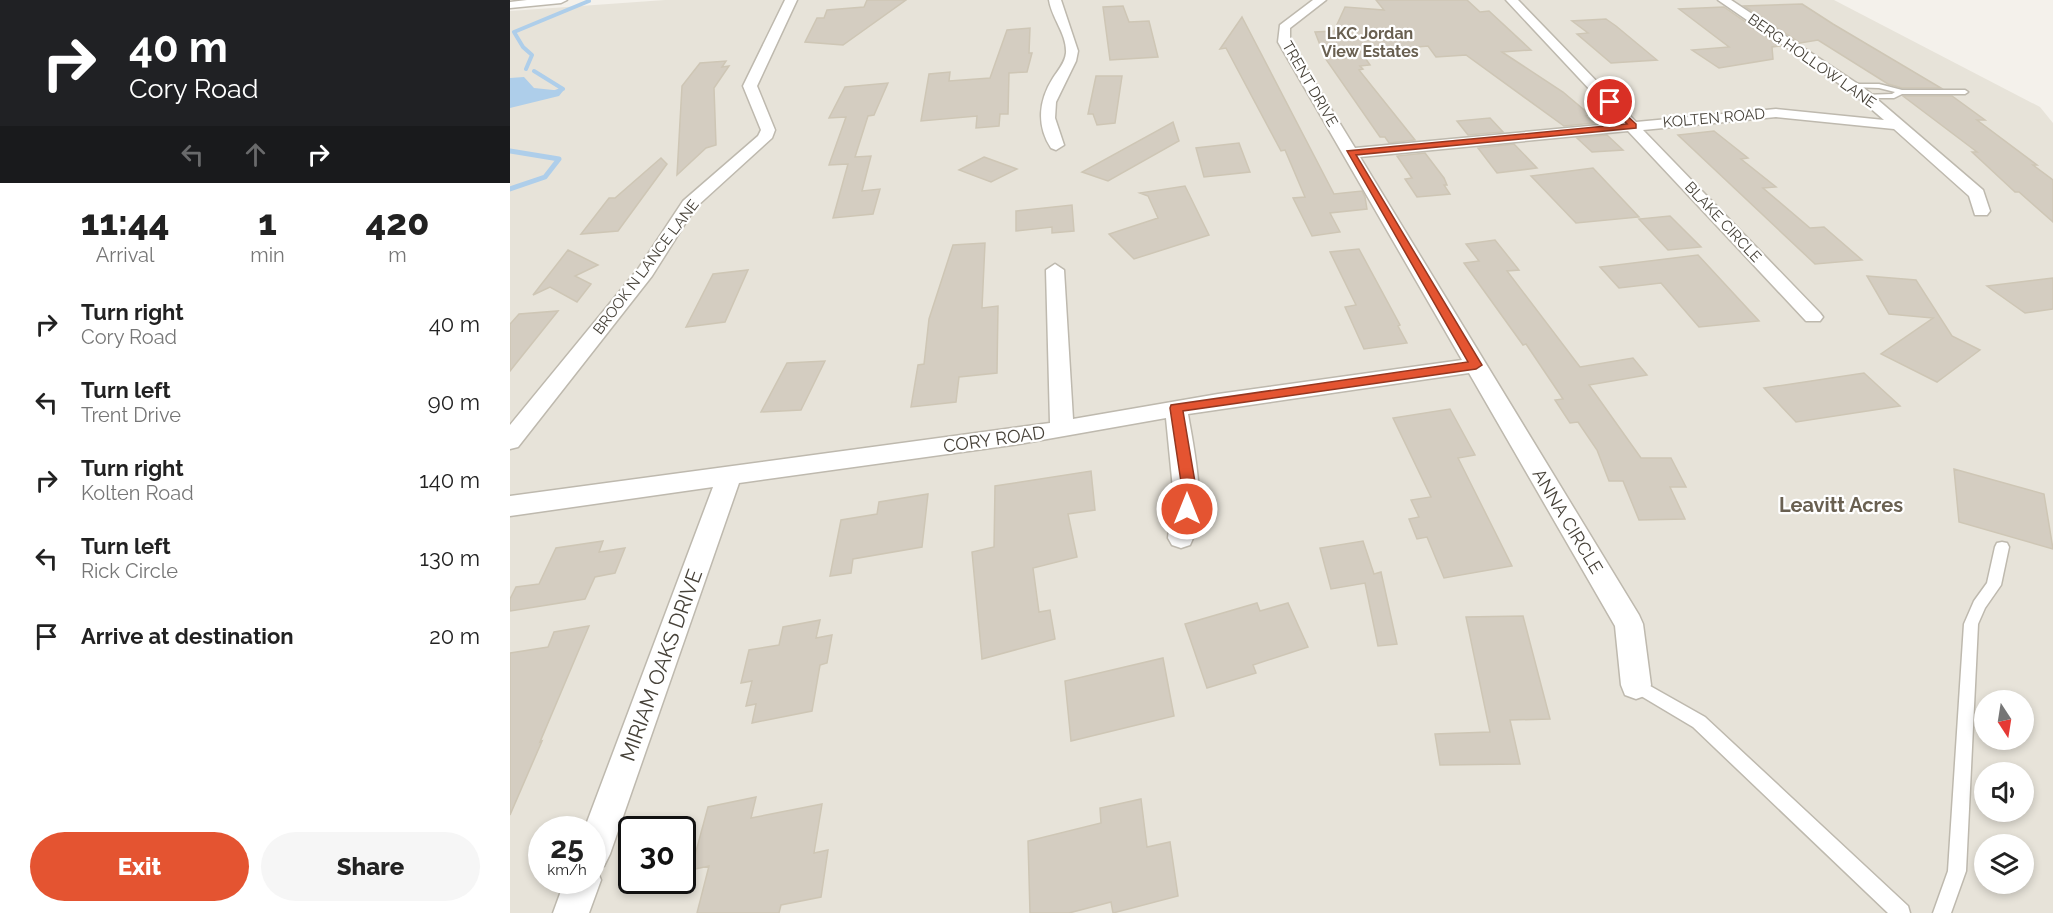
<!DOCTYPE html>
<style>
:root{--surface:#fff;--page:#f6f6f6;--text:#222;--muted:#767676;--accent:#e45431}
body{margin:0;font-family:Raleway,sans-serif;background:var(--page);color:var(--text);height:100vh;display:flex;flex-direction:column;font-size:22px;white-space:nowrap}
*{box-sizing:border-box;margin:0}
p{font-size:20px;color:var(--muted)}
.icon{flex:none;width:33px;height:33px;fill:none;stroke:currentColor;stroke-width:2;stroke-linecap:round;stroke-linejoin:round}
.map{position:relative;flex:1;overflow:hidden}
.side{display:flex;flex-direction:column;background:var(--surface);width:510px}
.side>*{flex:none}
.hud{background:#202124;color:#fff;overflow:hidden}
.needle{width:39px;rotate:168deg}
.tools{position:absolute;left:1464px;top:690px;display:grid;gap:12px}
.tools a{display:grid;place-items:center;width:60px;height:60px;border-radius:50%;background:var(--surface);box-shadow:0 3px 9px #0003;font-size:30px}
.speed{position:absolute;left:18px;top:816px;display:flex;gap:12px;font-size:30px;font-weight:700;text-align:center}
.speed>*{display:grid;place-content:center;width:78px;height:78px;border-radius:50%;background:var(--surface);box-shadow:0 3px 9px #0003;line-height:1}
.speed small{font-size:15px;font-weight:400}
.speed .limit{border:3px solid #111;border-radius:9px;background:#fff;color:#111}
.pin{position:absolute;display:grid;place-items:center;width:51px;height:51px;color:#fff;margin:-26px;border:3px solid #fff;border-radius:50%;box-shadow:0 2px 6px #0007}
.me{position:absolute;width:66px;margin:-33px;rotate:0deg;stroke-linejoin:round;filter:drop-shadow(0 0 4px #0008)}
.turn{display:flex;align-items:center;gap:21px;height:126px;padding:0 30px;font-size:27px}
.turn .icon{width:78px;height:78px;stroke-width:2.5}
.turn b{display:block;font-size:42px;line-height:51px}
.lanes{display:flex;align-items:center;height:57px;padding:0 30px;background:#0003;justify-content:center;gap:30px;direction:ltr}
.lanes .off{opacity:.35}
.eta{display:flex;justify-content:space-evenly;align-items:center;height:102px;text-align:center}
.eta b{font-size:36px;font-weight:800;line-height:42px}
.cta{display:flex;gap:12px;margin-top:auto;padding:12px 30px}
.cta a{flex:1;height:69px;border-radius:36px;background:var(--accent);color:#fff;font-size:24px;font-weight:800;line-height:69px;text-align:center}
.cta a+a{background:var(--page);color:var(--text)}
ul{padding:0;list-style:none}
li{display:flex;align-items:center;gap:18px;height:78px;padding:0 30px}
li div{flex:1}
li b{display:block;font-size:22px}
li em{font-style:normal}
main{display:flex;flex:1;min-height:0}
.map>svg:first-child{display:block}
.residential{fill:#e7e3d9;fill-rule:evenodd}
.water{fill:#aeceea}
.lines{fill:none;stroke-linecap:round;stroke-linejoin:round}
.stream-far1{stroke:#aeceea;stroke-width:4}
.stream{stroke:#aeceea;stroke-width:5}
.building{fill:#d4cdc1;stroke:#cec6b5;stroke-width:1.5}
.service-casing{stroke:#beb9ae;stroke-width:3}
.minor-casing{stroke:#beb9ae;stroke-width:3}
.service{fill:#fff;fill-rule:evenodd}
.minor{fill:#fff;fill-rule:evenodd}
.route{fill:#e45431;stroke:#943720;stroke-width:1.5}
.labels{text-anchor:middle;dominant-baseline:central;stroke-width:4.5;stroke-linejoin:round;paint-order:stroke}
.far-street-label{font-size:15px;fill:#474239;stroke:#fff}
.far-neighbourhood-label{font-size:16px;font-weight:bold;fill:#696051;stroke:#fff}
.street-label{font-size:18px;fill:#474239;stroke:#fff}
.neighbourhood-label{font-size:20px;font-weight:bold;fill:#696051;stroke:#fff}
.near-street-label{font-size:21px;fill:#474239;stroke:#fff}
</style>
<main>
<section class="side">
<div class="hud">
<div class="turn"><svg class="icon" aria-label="right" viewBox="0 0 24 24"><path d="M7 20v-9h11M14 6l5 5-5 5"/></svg><div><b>40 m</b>Cory Road</div></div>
<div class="lanes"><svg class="icon off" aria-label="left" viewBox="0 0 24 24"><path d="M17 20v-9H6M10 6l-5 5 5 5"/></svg><svg class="icon off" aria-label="ahead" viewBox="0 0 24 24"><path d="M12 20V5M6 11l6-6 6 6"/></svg><svg class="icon" aria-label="right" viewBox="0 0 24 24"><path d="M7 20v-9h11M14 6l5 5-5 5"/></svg></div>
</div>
<div class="eta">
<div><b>11:44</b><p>Arrival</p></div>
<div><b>1</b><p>min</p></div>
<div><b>420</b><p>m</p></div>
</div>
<ul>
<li><svg class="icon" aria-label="right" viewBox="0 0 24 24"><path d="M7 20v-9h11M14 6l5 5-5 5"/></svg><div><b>Turn right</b><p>Cory Road</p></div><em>40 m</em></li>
<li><svg class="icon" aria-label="left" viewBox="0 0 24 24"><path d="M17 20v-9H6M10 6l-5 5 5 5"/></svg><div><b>Turn left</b><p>Trent Drive</p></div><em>90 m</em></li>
<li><svg class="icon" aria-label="right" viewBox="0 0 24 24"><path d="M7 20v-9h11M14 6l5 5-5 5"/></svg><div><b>Turn right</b><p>Kolten Road</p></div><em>140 m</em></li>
<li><svg class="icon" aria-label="left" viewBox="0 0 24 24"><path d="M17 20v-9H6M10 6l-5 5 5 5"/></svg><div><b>Turn left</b><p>Rick Circle</p></div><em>130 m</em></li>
<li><svg class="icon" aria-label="arrive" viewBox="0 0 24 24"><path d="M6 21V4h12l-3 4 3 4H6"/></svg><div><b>Arrive at destination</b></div><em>20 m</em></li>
</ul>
<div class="cta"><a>Exit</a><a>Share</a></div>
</section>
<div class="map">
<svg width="1543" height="913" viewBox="0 0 1543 913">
<rect width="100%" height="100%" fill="#f4f1eb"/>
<path class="residential" d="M155,0H1324L1530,107L1543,123V913H0V11ZM1474,700H1514V740H1474ZM1474,772H1514V812H1474ZM32,830H82V880H32ZM122,830H172V880H122ZM1474,844H1514V884H1474Z"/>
<path class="water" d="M14,77L24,88L53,91L49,96L0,108V78Z"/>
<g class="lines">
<path class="stream-far1" d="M16,69L22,55L13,47L4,32L79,1
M24,71L53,89L45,92"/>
<path class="stream" d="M0,151L49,159L35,177L0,189"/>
</g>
<path class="building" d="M357,0H396L333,45L295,42L307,18H314L317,10L354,7Z
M866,0H957L970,12L979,11L1021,50L992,52L1053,92L1080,115L1076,116L1084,123L1054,126L956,55L926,57L918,46L851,52L860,65L850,66L853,69L849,70L905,140L879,143L875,137H870L815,58L805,32L824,31L835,7L874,10Z
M1292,4L1323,24L1431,88H1392L1378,84L1308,40L1290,43L1234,6Z
M613,6L619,22L639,21L648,57L600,60L593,7Z
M1214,7L1270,46L1262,47L1263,59L1209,68L1182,50L1219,47L1169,9Z
M732,17L824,194L852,191L855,197L857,209L820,213L830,232L802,236L783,198L795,197L775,150L771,151L716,48L710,49Z
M1096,19L1106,26L1147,60L1101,63L1067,34L1078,33L1062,21Z
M520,28L519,53H522L517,72L499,73L498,114H490L489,126L466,128L467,116L411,121L419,74L440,72L439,81L480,78L497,30Z
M216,61L212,67L219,66L204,88L206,145L196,148L167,175L172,86L190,63Z
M586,76H612L605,123L587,125L583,114H578Z
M378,83L364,115L358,116L345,157L361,156L352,191L370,189L363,214L323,218L338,164L319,165L336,117L319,118L335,87Z
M1393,96H1442L1475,120H1467L1527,165H1523L1543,180V222L1509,192H1505L1462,152H1467Z
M980,118L993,132L958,135L947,121Z
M663,122L669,141L598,181L572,172Z
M1204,131L1238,158L1231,159L1266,187L1253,188L1300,228L1314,227L1352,260L1305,264L1168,135Z
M1097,135L1113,150L1082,152L1067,138Z
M729,143L740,172L694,177L686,148Z
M1004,144L1027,168L987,173L968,148Z
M915,153L934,178L937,185H934L940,194L907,197L895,179L902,178L887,156Z
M474,157L507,169L481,182L449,170Z
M151,158L157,164L108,231L71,234L99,198H105Z
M1083,168L1129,217L1066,223L1021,176Z
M675,186L699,235L624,259L599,234L648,218L638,196L630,193Z
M562,205L564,231L542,233V227L506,231V211Z
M1160,216L1191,247L1158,250L1129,219Z
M985,240L1009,270L997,271L1070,367L1123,358L1137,375L1079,385L1131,458H1161L1176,487H1160L1175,519L1129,520L1113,481H1099L1087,450L1068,422L1060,423L1045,400L1053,399L1016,344L1013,345L954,263L969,261L956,244Z
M475,243L472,308L488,306L487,373L449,377L446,402L401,407L408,365L414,364L419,319L443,245Z
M849,249L890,325L888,326L897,343L854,349L835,307L846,305L820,252Z
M58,250L88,265L65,276L81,284L67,302L40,287L23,295Z
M1188,255L1249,321L1189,327L1151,283L1109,288L1090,267Z
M238,270L215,322L176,327L203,274Z
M1357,276L1406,280L1442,336L1470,350L1427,382L1371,354L1423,318L1379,314Z
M1543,278V309L1515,313L1477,286Z
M48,311L0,371V324L9,314Z
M315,361L291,410L251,412L277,363Z
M1354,373L1390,406L1286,422L1254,388Z
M940,409L965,455L948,458L1002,566L934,578L917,537L907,539L899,519L909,517L901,500L921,497L883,418Z
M1444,469L1534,494L1543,549L1449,522Z
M581,471L585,510L558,514L567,557L523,568L529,612L540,610L545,639L472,659L462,552L484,547L485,486Z
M418,494L412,547L343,559L341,573L320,576L331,520L367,514L369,502Z
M93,541L89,552L115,548L105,573L85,577L75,599L0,611V599L6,587L29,584L46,548Z
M853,541L864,574L871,572L887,644L868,646L855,583L821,589L810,548Z
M747,603L750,611L778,603L798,647L743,665L746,673L697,688L675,624Z
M1013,616L1040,719L1000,720L1010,764L930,765L925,734L980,732L956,617Z
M310,620L306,638L322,635L317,663L310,665L302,711L242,723L246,704L236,706L242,681L231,683L239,650L269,645L273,627Z
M79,626L30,742L32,741L0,815V653L38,647L44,632Z
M653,658L664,716L561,741L555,681Z
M246,797L241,818L312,804L304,853L318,850L311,897L271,905L269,913H187L199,866L181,870L198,807Z
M631,799L637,847L660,842L668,896L603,913L601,902L559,913H520L518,841L591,823L590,808Z"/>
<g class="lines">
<g class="service-casing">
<path id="service" d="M1339,84H1369L1392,90H1455L1458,92L1455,94H1392L1384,98H1355L1353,97V95L1382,94L1385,92L1369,88L1341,87L1339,86Z
M1492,542L1497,543L1499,547L1491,585L1475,608L1468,624L1456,871L1441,913H1423L1438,871L1454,624L1464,601L1477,583L1485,547L1487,543Z
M1126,678L1195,717L1398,906L1400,913H1378L1183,727L1121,690L1118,685L1121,680Z"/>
</g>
<g class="minor-casing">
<path id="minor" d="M17,0H57L51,3L0,8V2Z
M275,0H287L247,86L265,130L262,138L185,208L142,276L8,447L0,449V425L128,269L173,201L248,136L251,130L233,86Z
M539,0H551L568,51L566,61L546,102L545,118L554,145L546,150L541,148C526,125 529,100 543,78C548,70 555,63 556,53C557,34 542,19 539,0Z
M803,0H816L780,28V42L845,148L1111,123L996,0H1008L1126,122L1266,109L1374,120L1344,94L1208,0H1221L1354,88L1473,190L1480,211L1477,215H1465L1459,196L1384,129L1266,117L1133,130L1310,313L1313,317L1310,321H1296L1118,131L850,157L1129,615L1133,624L1141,685L1137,695L1126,699L1115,695L1111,685L1105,626L959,373L678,414C684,450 698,511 680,545L671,548L662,545L658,538L663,489L656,418L509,444L229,483L100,854L94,866L87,870L91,880L79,913H43L55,880H82V830H74L203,487L0,516V496L540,423L536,270L545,264L554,270L563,419L708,394L952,360L768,42L770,25Z"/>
</g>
<use href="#service" class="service"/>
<use href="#minor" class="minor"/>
</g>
<path class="route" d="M1100,100L1126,124V128L846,155L972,365L966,369L673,411L685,482L684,509L682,513H672L671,482L660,408L661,405L958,362L837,151L1117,124L1096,102Z"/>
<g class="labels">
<g class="far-street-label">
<text transform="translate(1302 61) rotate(35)">BERG HOLLOW LANE</text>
<text transform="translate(800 84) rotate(60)">TRENT DRIVE</text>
<text transform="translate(1204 118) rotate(-5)">KOLTEN ROAD</text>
<text transform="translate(1213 222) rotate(47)">BLAKE CIRCLE</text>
<text transform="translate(136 267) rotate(-53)">BROOK N LANCE LANE</text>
</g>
<g class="far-neighbourhood-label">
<text x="860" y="33">LKC Jordan<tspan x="860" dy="18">View Estates</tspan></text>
</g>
<g class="street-label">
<text transform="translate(484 439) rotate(-8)">CORY ROAD</text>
<text transform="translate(1058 521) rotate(59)">ANNA CIRCLE</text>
</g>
<g class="neighbourhood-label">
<text x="1331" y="505">Leavitt Acres</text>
</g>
<g class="near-street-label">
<text transform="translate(151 665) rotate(-70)">MIRIAM OAKS DRIVE</text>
</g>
</g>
</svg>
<div class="tools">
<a><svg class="needle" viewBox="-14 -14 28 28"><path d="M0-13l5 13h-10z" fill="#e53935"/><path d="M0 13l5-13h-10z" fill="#767676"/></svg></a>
<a><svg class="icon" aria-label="sound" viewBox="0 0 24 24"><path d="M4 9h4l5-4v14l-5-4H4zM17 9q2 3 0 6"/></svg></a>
<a><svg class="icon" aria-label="layers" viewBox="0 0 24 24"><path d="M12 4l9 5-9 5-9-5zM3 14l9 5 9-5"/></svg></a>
</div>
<div class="speed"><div>25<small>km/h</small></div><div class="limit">30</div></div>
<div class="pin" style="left:1100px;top:102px;background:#d93025"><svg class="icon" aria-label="arrive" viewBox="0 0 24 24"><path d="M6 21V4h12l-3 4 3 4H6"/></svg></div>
<svg class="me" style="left:677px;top:509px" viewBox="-20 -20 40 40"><circle r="17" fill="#e45431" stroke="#fff" stroke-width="3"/><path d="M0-11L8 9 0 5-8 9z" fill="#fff"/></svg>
</div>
</main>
